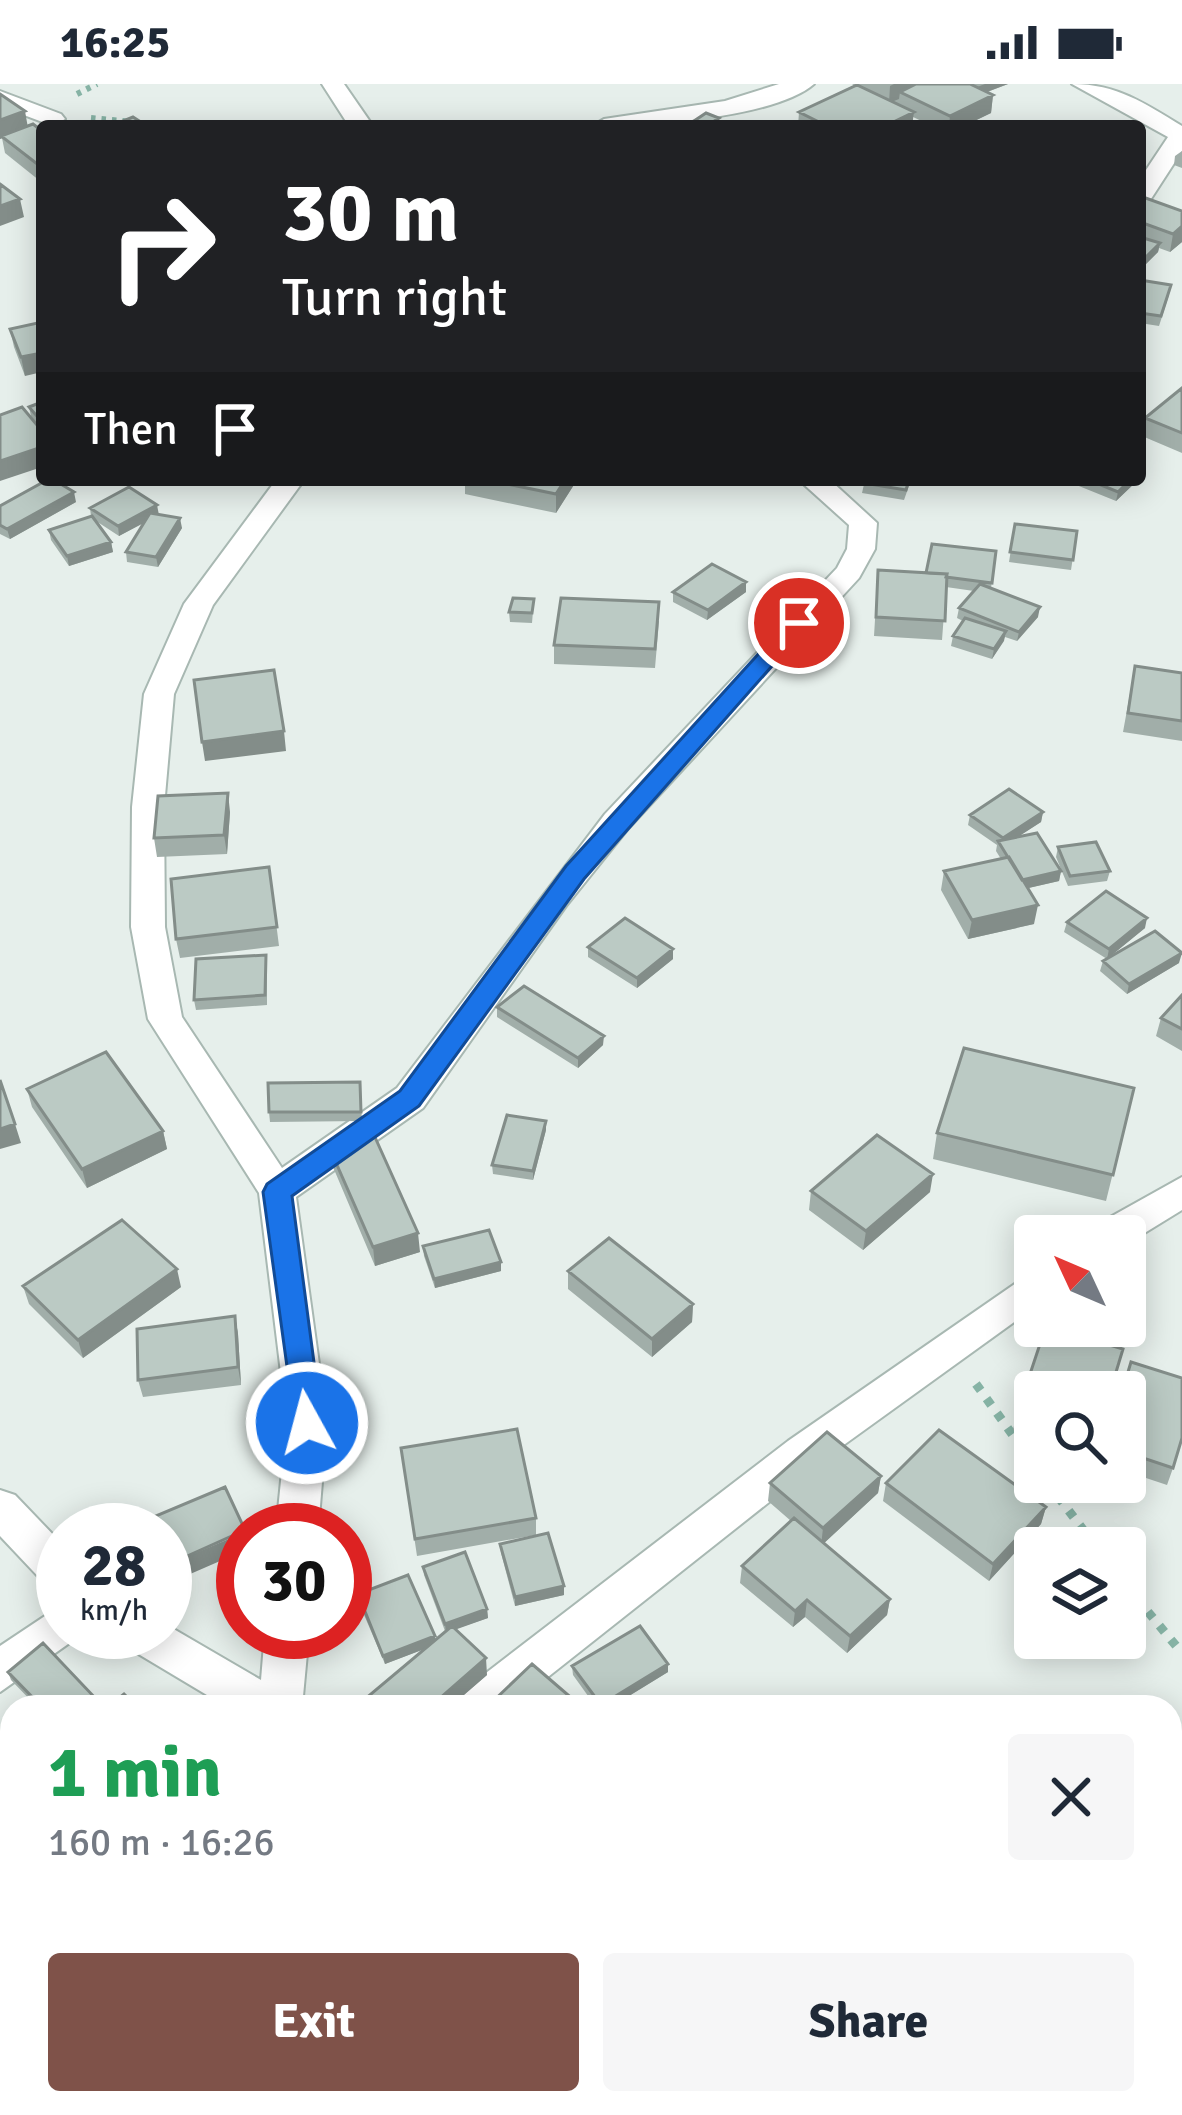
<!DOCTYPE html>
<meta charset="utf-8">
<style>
:root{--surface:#fff;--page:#f6f6f7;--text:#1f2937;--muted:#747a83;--accent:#7f5249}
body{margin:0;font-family:Signika,sans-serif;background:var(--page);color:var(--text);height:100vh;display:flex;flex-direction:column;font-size:45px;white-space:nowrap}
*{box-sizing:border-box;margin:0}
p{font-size:39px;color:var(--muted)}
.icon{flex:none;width:66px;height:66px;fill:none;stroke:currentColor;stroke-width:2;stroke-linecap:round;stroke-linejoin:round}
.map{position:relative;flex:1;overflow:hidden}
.details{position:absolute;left:0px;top:1611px;width:1182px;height:420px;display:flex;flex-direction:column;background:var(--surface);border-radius:36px 36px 0 0;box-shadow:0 6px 30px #0003}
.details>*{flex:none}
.top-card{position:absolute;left:36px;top:36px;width:1110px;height:366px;border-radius:12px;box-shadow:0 6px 30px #0003;background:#202124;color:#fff;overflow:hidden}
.needle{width:78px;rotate:314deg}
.controls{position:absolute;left:1014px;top:1131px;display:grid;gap:24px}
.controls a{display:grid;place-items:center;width:132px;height:132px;border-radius:12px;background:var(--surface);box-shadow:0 6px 30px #0003;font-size:60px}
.speed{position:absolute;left:36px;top:1419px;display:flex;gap:24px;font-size:60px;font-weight:700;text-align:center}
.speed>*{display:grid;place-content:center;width:156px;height:156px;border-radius:50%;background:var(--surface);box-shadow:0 6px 30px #0003;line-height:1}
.speed small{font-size:30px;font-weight:400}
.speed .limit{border:18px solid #d22;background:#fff;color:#111}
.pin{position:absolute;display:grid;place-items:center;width:102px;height:102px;color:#fff;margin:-51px;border:6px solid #fff;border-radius:50%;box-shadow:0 3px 12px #0007}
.me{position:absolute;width:132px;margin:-66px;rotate:353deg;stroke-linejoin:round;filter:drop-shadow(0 0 9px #0008)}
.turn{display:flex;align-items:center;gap:42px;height:252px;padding:0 48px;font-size:54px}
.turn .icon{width:156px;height:156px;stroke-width:2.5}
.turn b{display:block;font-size:84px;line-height:102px}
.then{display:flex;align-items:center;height:114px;padding:0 48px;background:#0003;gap:24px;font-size:45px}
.round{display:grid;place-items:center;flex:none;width:126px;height:126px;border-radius:12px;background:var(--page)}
.head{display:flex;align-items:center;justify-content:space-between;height:204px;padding:0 48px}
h1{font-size:72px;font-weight:700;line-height:90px;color:#1e9e55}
.action{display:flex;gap:24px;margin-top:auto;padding:24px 48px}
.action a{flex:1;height:138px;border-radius:12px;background:var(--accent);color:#fff;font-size:48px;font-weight:700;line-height:138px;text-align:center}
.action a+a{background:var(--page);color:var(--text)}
.status{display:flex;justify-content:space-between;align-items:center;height:84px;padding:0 60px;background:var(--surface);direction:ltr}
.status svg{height:33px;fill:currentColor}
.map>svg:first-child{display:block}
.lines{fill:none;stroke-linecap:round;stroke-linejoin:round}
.minor-casing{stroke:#a8b8b2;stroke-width:4}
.path-far1{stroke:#86b3a5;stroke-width:6;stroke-dasharray:4.5 6;stroke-linecap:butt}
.path{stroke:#86b3a5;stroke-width:9;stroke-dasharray:8 10;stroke-linecap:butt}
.minor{fill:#fff;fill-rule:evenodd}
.wall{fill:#a1aea9}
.shaded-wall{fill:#838d89}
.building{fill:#bbcac4;stroke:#838d89;stroke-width:3}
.route{fill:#1a73e8;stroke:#114b97;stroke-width:3}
</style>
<div class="status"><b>16:25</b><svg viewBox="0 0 49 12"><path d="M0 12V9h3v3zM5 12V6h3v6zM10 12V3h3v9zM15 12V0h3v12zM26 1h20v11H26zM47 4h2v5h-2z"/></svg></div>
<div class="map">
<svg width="1182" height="2031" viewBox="0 0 1182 2031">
<rect width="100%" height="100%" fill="#e6efeb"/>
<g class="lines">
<g class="minor-casing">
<path id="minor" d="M322,0H344L373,42H349Z
M779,0H814C775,34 645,42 592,42L604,35L725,17Z
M1072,0C1117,0 1144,19 1182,42V67L1149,118L1140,120V95L1168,53Z
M0,7L61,30L65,35L53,42L0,22Z
M276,396H304L213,521L174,610L164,723L165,843L182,933L282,1084L397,1004L605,730L837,484L847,465L849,441L799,396H830L877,439L875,465L859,494L627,746L566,822L423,1024L296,1113L327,1338L318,1446H276L287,1338L259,1109L148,935L131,843L132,723L144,610L184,520Z
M1182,1093V1126L1125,1161V1152H1090L1096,1141Z
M1035,1186V1223L816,1381L510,1623H454L460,1609L788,1357Z
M0,1406L15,1411L63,1461V1509L48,1503L0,1452Z
M63,1520V1548H80L78,1553L0,1608V1562Z
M165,1540L261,1596L265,1548H309L302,1623H227L125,1562L118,1548H165Z
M12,1996V2019H41L36,2031H0V2001Z
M580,2019H633L638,2031H585Z"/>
</g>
<path class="path-far1" d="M77,10L97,0
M91,34L174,42"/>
<path class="path" d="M976,1300L1035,1382
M1047,1398L1097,1464
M1125,1500L1182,1569"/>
<use href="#minor" class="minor"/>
</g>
<path class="wall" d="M852,0H1008L987,8L993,11L991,29L964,42H932L913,33L912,42H798L799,28L855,2Z
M0,10L28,42L42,47V96L40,97L5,69L2,54L0,55Z
M1182,67V84L1174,81L1175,72Z
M1140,112L1182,127V158L1170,168L1159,164L1158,168L1140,186Z
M1140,196L1169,211L1159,242L1140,239Z
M42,238L25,292L14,263L10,245Z
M1182,304V369L1142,352L1145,334Z
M42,318V346L31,332L29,323Z
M465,396H577L556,429L465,410Z
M865,396H911L904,416L862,409Z
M1064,396H1138L1116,417Z
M76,418L10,455L0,450V422Z
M90,424L158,431L182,444L158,483L127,478L126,468L144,438L119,452L96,437L111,458L113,468L69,482L51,456L49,446L91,432Z
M1015,440L1077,447L1071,486L1009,478Z
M996,467L991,504L1038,533L1017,557L1005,553L992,575L951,562L953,552L963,537L957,534L959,524L974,507L946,503L942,556L874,552L878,486L926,489Z
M746,498V508L707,536L673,518V508Z
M534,515L532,539L510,538L509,528Z
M659,537L655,584L554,580V561Z
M1135,582L1182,589V657L1123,648Z
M230,728L227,770L157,773L154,754Z
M1043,728L1041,738L1017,753L1061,787L1059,797L1028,804L1034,840L968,855L941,806L944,787L1001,775L996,767L997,761L968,741L970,731Z
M1058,763L1110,787L1107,797L1068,802L1056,773Z
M269,783L279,862L180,874L176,855Z
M1067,838L1145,844L1107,875L1064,848Z
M588,863L673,865V875L637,904L588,873Z
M1103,877L1179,879L1127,910L1100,887Z
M267,881V921L196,926L194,916Z
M1182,911V967L1156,952L1161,934Z
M497,923L603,961L578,984L497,933Z
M360,998L362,1037L270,1038L269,1028Z
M1134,1004L1106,1117L933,1075L937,1049Z
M27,1005L163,1047L167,1065L87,1104L32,1023Z
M546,1046L533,1096L493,1090L492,1081Z
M330,1065L420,1168L375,1182L333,1083Z
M811,1107L930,1108L863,1166L809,1126Z
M423,1162L501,1187L435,1204L424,1172Z
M568,1187L693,1220L692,1238L652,1273L568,1205Z
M23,1202L181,1203L83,1274L29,1220Z
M235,1232L238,1250L241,1301L143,1313L138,1296Z
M1035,1308V1353L1013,1346L1017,1329Z
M1125,1308L1173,1384L1167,1401L1125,1387Z
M401,1364L536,1434V1451L417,1472Z
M881,1392L878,1409L824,1459L890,1515L887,1531L847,1569L805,1533L793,1543L740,1499L742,1482L791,1437L768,1417L770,1399Z
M886,1399L1046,1423L1041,1440L989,1497L883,1417Z
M500,1460L564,1502V1511L515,1522L501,1469Z
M423,1483L487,1525L488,1534L455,1545L487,1591L450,1623H360L359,1620L424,1565L385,1580L359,1519L358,1510L435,1552V1556L445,1547L424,1491Z
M572,1582L668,1588L611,1623H596L573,1591Z
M8,1588L99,1618L101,1623H37L11,1596Z
M1170,1656L1182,1661V1824L1170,1818Z
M648,2019H866L857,2031H662Z
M921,2019H978L971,2031H939Z"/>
<path class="shaded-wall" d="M894,0H925L900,8L899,15L889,19L890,2Z
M985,0H1008L971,14L972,5Z
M993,11L991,29L964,42H949L950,32Z
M25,27L28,44L0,55V36Z
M914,28L912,42H885Z
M42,77V96L40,97L36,79Z
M20,115L24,133L0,142V122Z
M1182,142V158L1170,168L1173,150Z
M1160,159L1158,168L1140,186L1141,178Z
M42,269V288L25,292L21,273Z
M42,363V383L0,397V377Z
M565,396H577L556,429V410Z
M1130,396H1138L1116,417L1118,408Z
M74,408L76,418L10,455L7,445Z
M157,421L159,431L119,452L118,442Z
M180,434L182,444L158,483L156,473Z
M111,458L113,468L69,482L67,472Z
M746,498V508L707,536L708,526Z
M1040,523L1038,533L1017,557L1019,548Z
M1006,547L1004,557L992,575L994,565Z
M284,647L286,667L205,677L202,658Z
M228,709L230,728L227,770L224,751Z
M1043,728L1041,738L1001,764L1003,754Z
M1061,787L1059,797L1020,806L1022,796Z
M1038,821L1034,840L968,855L972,836Z
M1147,834L1145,844L1107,875L1109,865Z
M673,865V875L637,904V894Z
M1182,869L1179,879L1127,910L1129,900Z
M604,952L603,961L578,984V974Z
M546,1037V1046L533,1096V1087Z
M15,1040L21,1059L0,1065V1045Z
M163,1047L167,1065L87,1104L82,1085Z
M933,1090L930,1108L863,1166L866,1147Z
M418,1149L420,1168L375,1182L373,1163Z
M501,1178V1187L435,1204L434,1195Z
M177,1185L181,1203L83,1274L78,1256Z
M693,1220L692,1238L652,1273V1255Z
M235,1232L238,1250L241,1301L238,1283Z
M881,1392L878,1409L821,1462L823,1444Z
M1046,1423L1041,1440L989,1497L993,1480Z
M243,1449V1467L165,1501V1482Z
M564,1502V1511L515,1522V1513Z
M890,1515L887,1531L847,1569L850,1552Z
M807,1516L805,1533L793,1543L795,1527Z
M487,1525L488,1534L446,1549L445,1540Z
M435,1552V1561L385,1580L383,1572Z
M486,1574L487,1591L450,1623H430Z
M668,1580V1588L611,1623H601V1621Z
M546,2019H561V2022L552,2031H535Z
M858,2019H866L857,2031H849Z"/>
<path class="building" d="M916,0H970L993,11L950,32L900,8Z
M857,1L914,28L885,42H827L799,28Z
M0,10L25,27L0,36Z
M706,29L719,34L708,41L694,37Z
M133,33L147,42H111Z
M33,40L42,47V77L36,79L1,52Z
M0,100L20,115L0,122Z
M1140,112L1182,127V142L1173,150L1140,138Z
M1140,153L1160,159L1141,178L1140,177Z
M1140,196L1171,201L1161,232L1140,229Z
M42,238V269L21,273L10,245Z
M1182,304V349L1145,334Z
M42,318V338L29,323Z
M22,323L42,347V363L0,377V331Z
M47,396H54L74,408L7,445L0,441V422Z
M488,396H565L556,410Z
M865,396H909L906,406L863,399Z
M1089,396H1130L1118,408Z
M129,403L157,421L118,442L90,424Z
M150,429L180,434L156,473L126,468Z
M92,432L111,458L67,472L49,446Z
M1015,440L1077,447L1073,476L1010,468Z
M932,460L996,467L992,499L946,493L947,490L926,489Z
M712,480L746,498L708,526L673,508Z
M878,486L947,490L945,537L876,533Z
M980,500L1040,523L1019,548L959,524Z
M513,514L534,515L532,529L509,528Z
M561,514L659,518L655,565L554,561Z
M965,534L1006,547L994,565L953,552Z
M1135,582L1182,589V637L1128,629Z
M274,586L284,647L202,658L194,596Z
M1009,705L1043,728L1003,754L970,731Z
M228,709L224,751L154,754L158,712Z
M1037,749L1061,787L1022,796L998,757Z
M1096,758L1110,787L1070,792L1058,763Z
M1009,773L1038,821L972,836L944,787Z
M269,783L277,843L176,855L171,795Z
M1106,807L1147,834L1109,865L1067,838Z
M625,834L673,865L637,894L588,863Z
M1155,847L1182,869L1129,900L1103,877Z
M266,871L265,911L194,916L196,875Z
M524,902L604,952L578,974L497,923Z
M1182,911V945L1161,934Z
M964,964L1134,1004L1113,1091L937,1049Z
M106,968L163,1047L82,1085L27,1005Z
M0,996L15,1040L0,1045Z
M360,998L361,1028H269L268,999Z
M507,1031L546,1037L533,1087L492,1081Z
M374,1051L418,1149L373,1163L330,1065Z
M877,1051L933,1090L866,1147L811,1107Z
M122,1136L177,1185L78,1256L23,1202Z
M489,1146L501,1178L434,1195L423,1162Z
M609,1154L693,1220L652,1255L568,1187Z
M235,1232L238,1283L138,1296L137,1245Z
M1046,1242L1123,1265L1110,1308H1035V1334L1017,1329Z
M1131,1278L1182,1294V1354L1173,1384L1125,1368V1308H1122Z
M517,1345L536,1434L415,1455L401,1364Z
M939,1346L1046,1423L993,1480L886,1399Z
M827,1348L881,1392L823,1444L770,1399Z
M225,1403L245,1446L165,1482V1446H134L132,1442Z
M794,1434L890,1515L850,1552L807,1516L795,1527L742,1482Z
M548,1449L564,1502L515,1513L500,1460Z
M465,1468L487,1525L445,1540L423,1483Z
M408,1491L435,1552L383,1572L358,1510Z
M452,1542L486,1574L430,1623H362L359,1620Z
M640,1542L668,1580L601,1621L572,1582Z
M43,1559L99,1618L93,1623H42L8,1588Z
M532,1580L582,1623H487Z
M124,1610L137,1623H108Z
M1170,1656L1182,1661V1798L1170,1793Z
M107,2019H162L173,2031H95Z
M334,2019H546L535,2031H323Z
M671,2019H858L849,2031H686Z
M933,2019H976L970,2031H952Z
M1046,2019H1077L1089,2031H1034Z"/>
<path class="route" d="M791,534L810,539L584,795L419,1022L292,1112L322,1339L307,1351L296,1348L263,1108L267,1100L400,1007L566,782Z"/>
</svg>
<div class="controls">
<a><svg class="needle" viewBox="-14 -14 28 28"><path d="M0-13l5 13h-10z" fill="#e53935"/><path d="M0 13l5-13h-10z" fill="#747a83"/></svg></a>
<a><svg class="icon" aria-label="search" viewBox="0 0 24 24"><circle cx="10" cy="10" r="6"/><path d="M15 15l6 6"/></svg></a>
<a><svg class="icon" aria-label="layers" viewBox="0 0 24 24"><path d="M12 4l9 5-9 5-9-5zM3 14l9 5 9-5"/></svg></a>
</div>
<div class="speed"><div>28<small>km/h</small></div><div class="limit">30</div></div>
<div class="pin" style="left:799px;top:539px;background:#d93025"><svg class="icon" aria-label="arrive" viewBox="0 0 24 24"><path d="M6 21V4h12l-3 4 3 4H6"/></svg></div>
<svg class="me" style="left:307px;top:1339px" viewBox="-20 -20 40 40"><circle r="17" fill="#1a73e8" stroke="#fff" stroke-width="3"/><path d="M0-11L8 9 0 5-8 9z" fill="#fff"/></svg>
<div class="top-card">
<div class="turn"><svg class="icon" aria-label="right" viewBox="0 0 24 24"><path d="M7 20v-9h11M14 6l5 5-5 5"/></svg><div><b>30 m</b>Turn right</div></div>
<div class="then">Then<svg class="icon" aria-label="arrive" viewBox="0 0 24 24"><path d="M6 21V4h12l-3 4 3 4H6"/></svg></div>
</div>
<section class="details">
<div class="head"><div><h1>1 min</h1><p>160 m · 16:26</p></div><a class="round"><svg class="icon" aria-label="close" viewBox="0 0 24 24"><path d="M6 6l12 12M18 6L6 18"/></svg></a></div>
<div class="action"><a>Exit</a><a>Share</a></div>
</section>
</div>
